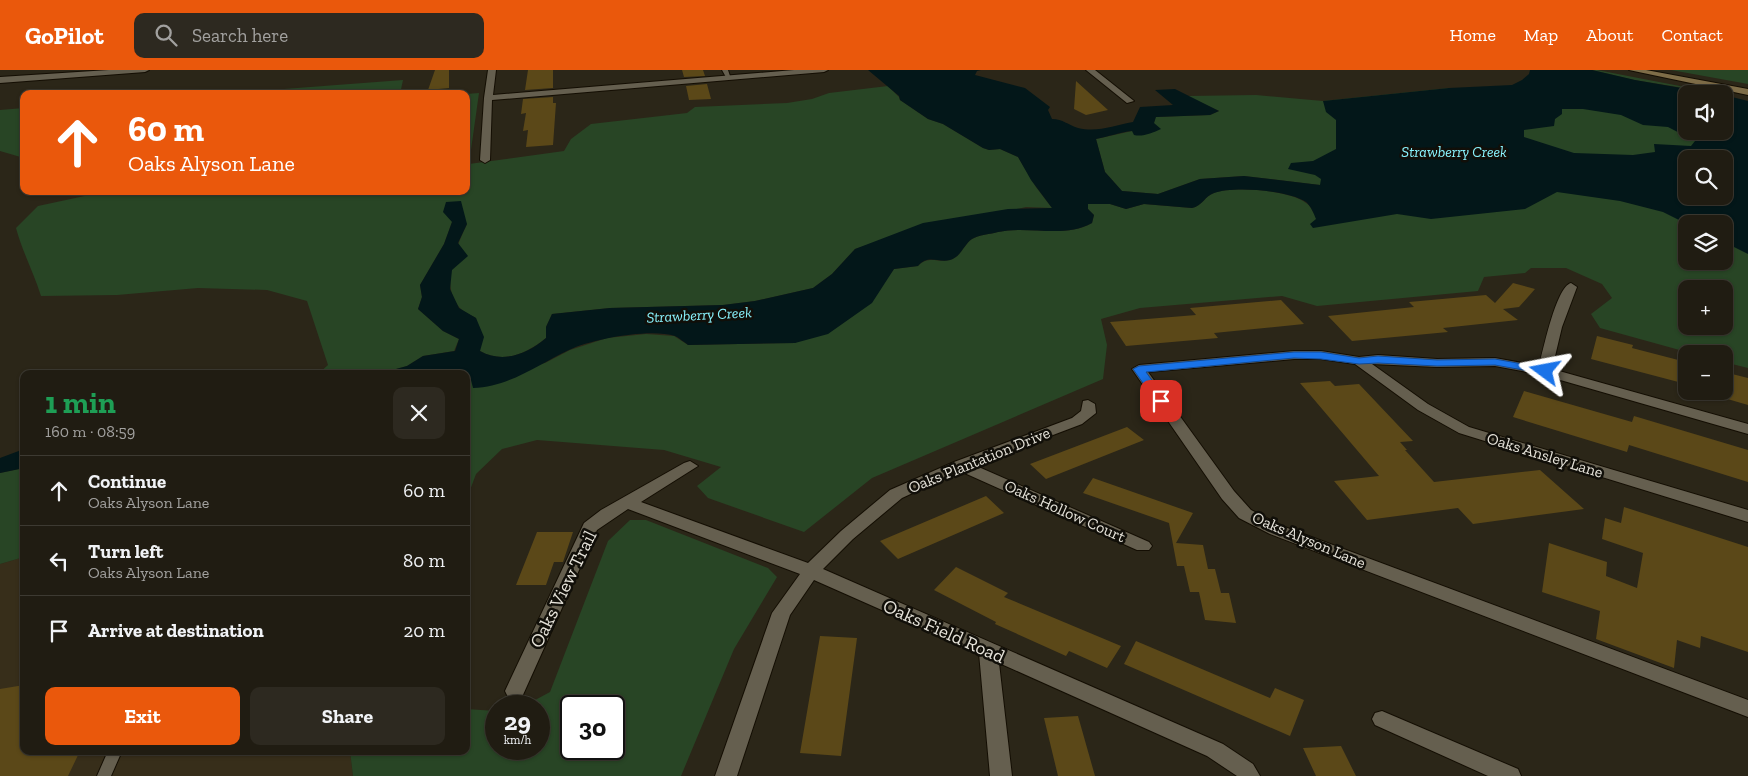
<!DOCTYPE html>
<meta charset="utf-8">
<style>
:root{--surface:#201c12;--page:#2d2920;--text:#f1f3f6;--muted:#a2a19f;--line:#3d3a32;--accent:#ea580c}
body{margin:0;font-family:"Zilla Slab",serif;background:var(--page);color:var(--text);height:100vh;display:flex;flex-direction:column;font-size:19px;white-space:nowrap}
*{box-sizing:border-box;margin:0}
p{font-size:16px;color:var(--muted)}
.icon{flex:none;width:28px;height:28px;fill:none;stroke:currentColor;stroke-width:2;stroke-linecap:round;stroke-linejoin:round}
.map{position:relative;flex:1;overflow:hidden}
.drawer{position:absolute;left:20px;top:300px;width:450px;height:385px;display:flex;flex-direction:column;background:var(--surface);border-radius:10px;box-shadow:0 1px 4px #0004,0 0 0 1px var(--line)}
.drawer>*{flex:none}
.hud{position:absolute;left:20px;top:20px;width:450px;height:105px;border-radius:10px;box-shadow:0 1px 4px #0004,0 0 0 1px var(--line);background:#ea580c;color:#fff;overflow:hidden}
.controls{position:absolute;left:1678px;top:15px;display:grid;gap:10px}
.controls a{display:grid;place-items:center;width:55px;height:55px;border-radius:10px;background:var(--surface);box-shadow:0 1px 4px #0004,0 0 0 1px var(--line);font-size:25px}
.speed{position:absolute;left:485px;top:625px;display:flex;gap:10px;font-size:25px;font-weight:700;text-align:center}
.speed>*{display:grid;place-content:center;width:65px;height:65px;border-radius:50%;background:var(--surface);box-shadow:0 1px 4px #0004,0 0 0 1px var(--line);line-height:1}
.speed small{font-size:12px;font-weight:400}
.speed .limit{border:2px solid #111;border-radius:8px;background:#fff;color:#111}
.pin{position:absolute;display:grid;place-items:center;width:42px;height:42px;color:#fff;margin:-21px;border-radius:10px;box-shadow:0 2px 8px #0006}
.me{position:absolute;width:55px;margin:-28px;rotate:283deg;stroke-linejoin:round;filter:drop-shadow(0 0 4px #0008)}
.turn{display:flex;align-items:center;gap:18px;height:105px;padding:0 25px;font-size:22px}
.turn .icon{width:65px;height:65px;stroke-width:2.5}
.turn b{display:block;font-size:35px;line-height:42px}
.round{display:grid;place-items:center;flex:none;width:52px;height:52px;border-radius:10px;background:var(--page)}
.headline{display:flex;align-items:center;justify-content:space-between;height:85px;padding:0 25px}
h1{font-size:30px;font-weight:800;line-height:38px;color:#1e9e55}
.button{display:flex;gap:10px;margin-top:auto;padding:10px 25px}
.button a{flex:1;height:58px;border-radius:10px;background:var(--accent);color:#fff;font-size:20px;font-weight:800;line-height:58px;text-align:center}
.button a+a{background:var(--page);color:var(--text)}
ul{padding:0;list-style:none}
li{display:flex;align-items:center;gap:15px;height:70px;padding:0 25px;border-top:1px solid var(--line)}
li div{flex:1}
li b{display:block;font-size:19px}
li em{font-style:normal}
header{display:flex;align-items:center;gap:30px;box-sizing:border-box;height:70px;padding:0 25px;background:var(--accent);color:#fff}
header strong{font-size:24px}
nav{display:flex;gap:28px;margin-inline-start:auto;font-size:18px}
.search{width:350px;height:45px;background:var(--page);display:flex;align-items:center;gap:12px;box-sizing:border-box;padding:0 18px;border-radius:10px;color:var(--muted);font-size:19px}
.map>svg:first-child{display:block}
.built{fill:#372e1a}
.green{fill:#284525;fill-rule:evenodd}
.water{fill:#031719;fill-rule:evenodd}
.building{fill:#5b4818}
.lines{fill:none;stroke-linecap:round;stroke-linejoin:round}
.lane-casing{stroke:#140e03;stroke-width:2}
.street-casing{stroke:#140e03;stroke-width:2}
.secondary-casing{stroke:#140e03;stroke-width:2}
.lane{fill:#655f4f;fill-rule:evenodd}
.street{fill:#655f4f;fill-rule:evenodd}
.secondary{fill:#7e6d48;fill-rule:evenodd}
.route{fill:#1a73e8;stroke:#114b97}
.labels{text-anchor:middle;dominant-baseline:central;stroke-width:5;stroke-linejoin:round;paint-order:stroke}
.far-water-label{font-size:15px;font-style:italic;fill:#8af5ff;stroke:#110f09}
.street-label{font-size:16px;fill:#e6e3da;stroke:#110f09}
.near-street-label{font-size:19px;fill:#e6e3da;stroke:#110f09}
</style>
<header>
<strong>GoPilot</strong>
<div class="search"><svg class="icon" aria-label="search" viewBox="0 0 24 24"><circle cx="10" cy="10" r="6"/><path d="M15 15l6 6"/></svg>Search here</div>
<nav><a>Home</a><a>Map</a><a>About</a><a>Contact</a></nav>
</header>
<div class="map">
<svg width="1748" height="706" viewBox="0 0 1748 706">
<rect width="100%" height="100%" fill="#2b2618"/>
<path class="built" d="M24,487V681H350L353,706H0V494Z"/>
<path class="green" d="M1592,0H1597L1721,24L1634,10Z
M1671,0H1748V14Z
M403,10L400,24H218Z
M888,16L899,27L900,30L928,49L943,54L983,78L989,80L1000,79L1018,87L1036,117L1052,138L1026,137L880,171L855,179L832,204L813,218L755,231L723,235L610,238L552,244L546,257V268C526,284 503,294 480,281L476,248C471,245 463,242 459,237C440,215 456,177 467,154L452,152L444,174L420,215L422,227L418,239L443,261L459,269L454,281L423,286L407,296L378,304H318L328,295L307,231L267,220L198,218L117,225L41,226C34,203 22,181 16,158L38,136L108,121H466V24L479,23L469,94L564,81L571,69L591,54L687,43L695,37L787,33L812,29L829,23Z
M1449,18L1320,115L1244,106L1200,109L1158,124L1122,121L1105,102L1096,69L1132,61L1154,53L1155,47L1210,45L1219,41L1187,26L1256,25L1323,31Z
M1686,24V61H1706L1686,89V126H1724L1748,142V298L1724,292V284H1694L1600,258L1591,244L1612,228L1602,214L1566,198H1531L1525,203L1484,207L1478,221L1317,236L1282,226L1140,238L1101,249L1107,275L1103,309L872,408L804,462L708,428L697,416L721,397L664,380L537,370L502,379L476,404L466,431V308L471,309L545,293L570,280L607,268L646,264L674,266L688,275L795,273L888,207L894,199L918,196C928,185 938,193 950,190C961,187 964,174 972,169C978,165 991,164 998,162C1029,155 1064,169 1092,153L1094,145L1088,139V134H1110L1126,139L1144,134L1192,138C1202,136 1205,126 1214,123C1233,116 1290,120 1306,133C1311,136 1314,144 1317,149L1456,49ZM1686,154H1724V191H1686ZM1686,219H1724V256H1686Z
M24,38V88L0,81V40Z
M24,398V487L0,494V403Z
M630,450H646L768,498L777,507L734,579L681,706H353L350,681H466V639L496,641V679H539V636H524L550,622L608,471ZM571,636H614V679H571Z"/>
<path class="water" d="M868,0H981L977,1L975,5L1025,18L1050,37L1048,40L1052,49C1063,49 1068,55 1078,58C1098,63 1114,55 1133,52L1140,37L1173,35L1155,20L1175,19L1219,41L1210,45L1156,47L1154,53L1161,59C1152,63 1143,67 1134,65L1132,61C1120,62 1108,67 1096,69L1105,102L1122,121L1158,124L1200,109L1244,106L1320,115L1321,109L1315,105L1288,99L1291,93L1313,91L1336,79V50L1326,42L1323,31L1449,18L1512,15L1522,10L1529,4L1530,0H1592L1635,10L1716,24H1686V61H1724V25L1748,31V184L1724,172V154H1687L1663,142L1620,131L1557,122L1525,139L1431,149L1397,144L1313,158L1310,154L1316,149C1314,144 1311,136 1306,132C1289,120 1233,116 1214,123C1205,126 1202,136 1192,138L1144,134L1126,139L1110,134H1088V139L1094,145L1092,153C1063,169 1029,155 998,162C991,164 978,165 972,169C964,174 961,187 950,190C938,193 928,184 918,196L894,199L872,233L828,264L795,273L688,275C684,272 679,268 675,266C650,258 592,269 569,280C537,295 509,317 473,318L471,310L466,308V304H378L407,296L423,286L455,281L459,269L443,261L418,239L422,227L420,215L444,174L452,152L443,142L446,132L461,131L467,154L458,173L468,186L452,200L450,219L459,238L476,248L484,267L480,281C503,294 527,284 546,268V257L552,244L610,238L723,235L755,231L813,218L832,204L855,179L923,153L1008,139L1052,138L1031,110L1018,87L1000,79L989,80L983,78L943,54L928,49L900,30L899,26ZM1562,39H1583L1621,45L1643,55L1668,57L1695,71L1691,76L1654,74L1655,82L1633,85L1574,83L1524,67V60L1554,56L1555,49L1562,44ZM1686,89H1724V126H1686Z
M24,379V398L0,403V388Z"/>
<path class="building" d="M435,0H449V18L428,20Z
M528,0H553V18L525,20Z
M682,0H703L705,6L684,7Z
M1076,11L1108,40L1086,45L1074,39Z
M707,14L711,29L689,30L686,16Z
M553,27V33H556L553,75L526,77L528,60L523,61L526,43L521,44L523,29Z
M1513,213L1535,219L1519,237L1503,239L1518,250L1443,258L1448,262L1352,271L1328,246L1414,237L1409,232L1486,225L1495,233Z
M1281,230L1304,254L1214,263L1218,268L1126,276L1110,252L1196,245L1190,238Z
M1597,266L1633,275L1632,278L1686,292V314L1591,289Z
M1724,302L1748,308V335L1724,328Z
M1330,311L1335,316L1359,314L1413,371L1400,372L1407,380H1405L1434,412L1540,400L1584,439L1473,454L1458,438L1367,450L1334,411L1379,406L1300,313Z
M1524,321L1632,352L1634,346L1748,380V412L1629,375L1627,382L1513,347Z
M1127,357L1144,370L1046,409L1030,394Z
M1093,408L1193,443L1176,473L1203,475L1208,499H1215L1221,523H1229L1236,553L1205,550L1199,522H1190L1184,496H1177L1169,453L1083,423Z
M986,426L1004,443L898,489L880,471Z
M1624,437L1748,477V582L1701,566L1700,578L1677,570L1674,598L1596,569L1600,541L1542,522L1549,473L1607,492L1606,506L1637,518L1643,483L1602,469L1605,448L1621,453Z
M537,462H573L563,492H554L546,515H516Z
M956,497L1008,523L1004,527L1121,576L1107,598L1069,581L1066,586L995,554L996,552L934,520Z
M820,566L857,568L841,686L800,683Z
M1136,571L1270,628L1275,618L1304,630L1290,666L1124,594Z
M24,615V681H80L68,706H0V619Z
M1078,646L1095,706H1058L1044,648Z
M1341,676L1356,706H1316L1303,678Z"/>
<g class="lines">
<g class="lane-casing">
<path id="lane" d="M722,0H728L731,9H727Z
M108,681H122L111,706H97Z"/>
</g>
<g class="street-casing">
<path id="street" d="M109,0H149L145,2L0,13V7Z
M488,0H496L493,25L794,0H828L824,2L492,30L490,90L485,93L480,90L484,28Z
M1086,0H1095L1134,31L1127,33Z
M1571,213L1577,217L1562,257L1552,299L1748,354V364L1543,305L1495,296L1437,297L1372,294L1428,334L1469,357L1748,440V452L1459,363L1418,340L1355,294L1321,289H1294L1148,302L1234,421L1251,440L1282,456L1748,630V647L1270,464L1239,448L1222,429L1132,299L1139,295L1294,281H1321L1359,287L1378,285L1437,289L1495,288L1539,296C1543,281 1556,217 1571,213Z
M1088,330L1095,334L1096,343L1082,354L974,395L1149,472L1152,476L1149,480H1137L960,401L902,428L853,469L823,499L1223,674L1253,694L1260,706H1237L1207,686L999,593L1012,706H990L979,583L814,510L790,545L737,706H715L772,543L800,504L628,439L597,460L522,627L515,629L508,627L505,621L584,453L601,440L684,393L690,391L698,396L641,432L808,493L841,461L890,420L954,392L1072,348L1081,341L1083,331Z
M1382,641L1518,699L1521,706H1488L1375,655L1372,649L1375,643Z"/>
</g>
<g class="secondary-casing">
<path id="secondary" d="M1629,0H1646L1748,19V25Z"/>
</g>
<use href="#lane" class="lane"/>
<use href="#street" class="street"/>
<use href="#secondary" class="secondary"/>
</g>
<path class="route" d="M1294,282H1321L1359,288L1378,286L1437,290L1495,289L1545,298L1550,301L1545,304L1495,295L1437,296L1378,293L1359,294L1321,289L1294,288L1146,302L1167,331L1161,334L1157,333L1133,299L1139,296Z"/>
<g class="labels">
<g class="far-water-label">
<text x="1454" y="82">Strawberry Creek</text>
<text transform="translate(699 245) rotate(-3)">Strawberry Creek</text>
</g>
<g class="street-label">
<text transform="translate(1545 385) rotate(17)">Oaks Ansley Lane</text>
<text transform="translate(979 390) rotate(-22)">Oaks Plantation Drive</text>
<text transform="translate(1065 441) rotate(24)">Oaks Hollow Court</text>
<text transform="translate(1309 470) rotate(23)">Oaks Alyson Lane</text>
</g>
<g class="near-street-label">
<text transform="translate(563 519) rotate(-64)">Oaks View Trail</text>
<text transform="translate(944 561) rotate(24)">Oaks Field Road</text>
</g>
</g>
</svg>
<div class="controls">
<a><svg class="icon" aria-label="sound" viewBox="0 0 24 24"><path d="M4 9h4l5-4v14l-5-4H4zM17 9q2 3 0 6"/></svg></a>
<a><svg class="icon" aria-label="search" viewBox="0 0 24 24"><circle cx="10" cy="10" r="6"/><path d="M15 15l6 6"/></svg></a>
<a><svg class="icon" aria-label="layers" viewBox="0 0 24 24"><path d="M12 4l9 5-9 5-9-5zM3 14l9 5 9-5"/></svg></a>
<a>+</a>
<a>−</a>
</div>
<div class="speed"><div>29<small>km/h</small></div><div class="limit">30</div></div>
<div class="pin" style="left:1161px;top:331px;background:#d93025"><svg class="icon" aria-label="arrive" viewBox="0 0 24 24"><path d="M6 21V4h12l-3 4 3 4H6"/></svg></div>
<svg class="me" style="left:1545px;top:301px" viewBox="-20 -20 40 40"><path d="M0-17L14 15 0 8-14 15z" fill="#1a73e8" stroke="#fff" stroke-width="4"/></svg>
<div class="hud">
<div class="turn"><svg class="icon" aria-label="ahead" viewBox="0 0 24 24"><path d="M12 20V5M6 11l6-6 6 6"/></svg><div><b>60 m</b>Oaks Alyson Lane</div></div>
</div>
<section class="drawer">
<div class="headline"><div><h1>1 min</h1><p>160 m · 08:59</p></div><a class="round"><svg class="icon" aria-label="close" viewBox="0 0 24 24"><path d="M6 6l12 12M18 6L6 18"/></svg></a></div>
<ul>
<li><svg class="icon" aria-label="ahead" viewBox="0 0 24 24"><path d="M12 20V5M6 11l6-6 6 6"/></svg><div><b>Continue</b><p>Oaks Alyson Lane</p></div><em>60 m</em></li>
<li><svg class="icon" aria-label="left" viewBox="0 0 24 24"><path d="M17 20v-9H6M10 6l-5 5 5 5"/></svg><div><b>Turn left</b><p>Oaks Alyson Lane</p></div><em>80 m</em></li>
<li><svg class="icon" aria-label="arrive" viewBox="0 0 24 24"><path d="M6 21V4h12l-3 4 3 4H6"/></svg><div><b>Arrive at destination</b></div><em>20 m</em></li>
</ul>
<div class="button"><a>Exit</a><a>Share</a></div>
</section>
</div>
